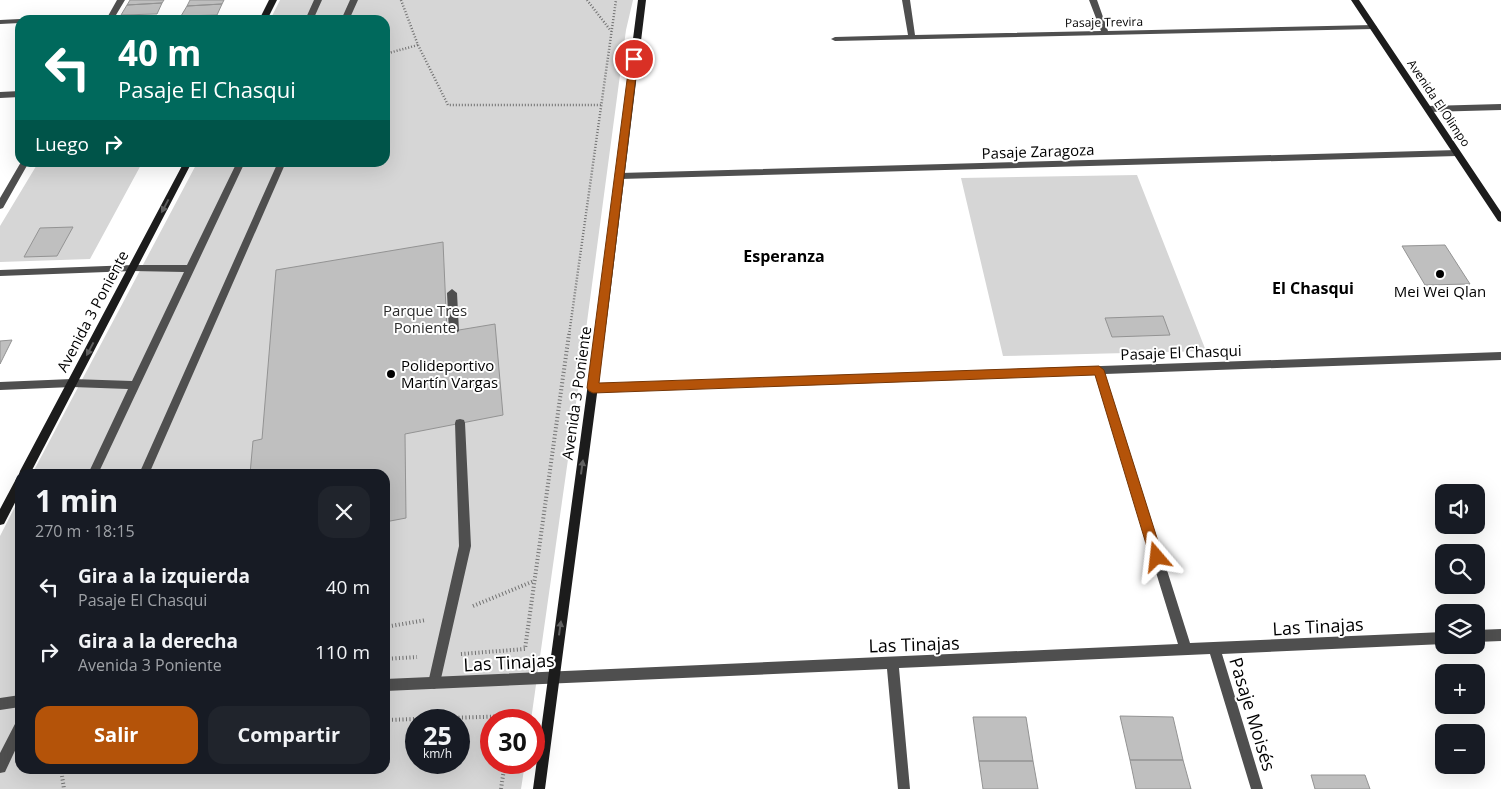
<!DOCTYPE html>
<html lang="es">
<meta charset="utf-8">
<style>
:root{--surface:#171b24;--page:#20242c;--text:#f1f3f6;--muted:#9ea1a6;--accent:#b45309}
body{margin:0;font-family:"Open Sans",sans-serif;background:var(--page);color:var(--text);height:100vh;display:flex;flex-direction:column;font-size:19px;white-space:nowrap}
*{box-sizing:border-box;margin:0}
p{font-size:16px;color:var(--muted)}
.icon{flex:none;width:28px;height:28px;fill:none;stroke:currentColor;stroke-width:2;stroke-linecap:round;stroke-linejoin:round}
.map{position:relative;flex:1;overflow:hidden}
.panel{position:absolute;left:15px;top:469px;width:375px;height:305px;display:flex;flex-direction:column;background:var(--surface);border-radius:15px;box-shadow:0 5px 20px #0002}
.panel>*{flex:none}
.hud{position:absolute;left:15px;top:15px;width:375px;height:152px;border-radius:15px;box-shadow:0 5px 20px #0002;background:#00695c;color:#fff;overflow:hidden}
.fabs{position:absolute;left:1435px;top:484px;display:grid;gap:10px}
.fabs a{display:grid;place-items:center;width:50px;height:50px;border-radius:10px;background:var(--surface);box-shadow:0 5px 20px #0002;font-size:25px}
.speed{position:absolute;left:405px;top:709px;display:flex;gap:10px;font-size:25px;font-weight:700;text-align:center}
.speed>*{display:grid;place-content:center;width:65px;height:65px;border-radius:50%;background:var(--surface);box-shadow:0 5px 20px #0002;line-height:1}
.speed small{font-size:12px;font-weight:400}
.speed .limit{border:8px solid #d22;background:#fff;color:#111}
.pin{position:absolute;display:grid;place-items:center;width:42px;height:42px;color:#fff;margin:-21px;border:2px solid #fff;border-radius:50%;box-shadow:0 1px 5px #0007}
.me{position:absolute;width:55px;margin:-28px;rotate:343deg;stroke-linejoin:round;filter:drop-shadow(0 0 4px #0008)}
.turn{display:flex;align-items:center;gap:18px;height:105px;padding:0 20px;font-size:22px}
.turn .icon{width:65px;height:65px;stroke-width:2.5}
.turn b{display:block;font-size:35px;line-height:42px}
.then{display:flex;align-items:center;height:48px;padding:0 20px;background:#0003;gap:10px;font-size:19px}
.round{display:grid;place-items:center;flex:none;width:52px;height:52px;border-radius:15px;background:var(--page)}
.overview{display:flex;align-items:center;justify-content:space-between;height:85px;padding:0 20px}
h1{font-size:30px;font-weight:700;line-height:38px}
.action{display:flex;gap:10px;margin-top:auto;padding:10px 20px}
.action a{flex:1;height:58px;border-radius:15px;background:var(--accent);color:#fff;font-size:20px;font-weight:700;line-height:58px;text-align:center}
.action a+a{background:var(--page);color:var(--text)}
ul{padding:0;list-style:none}
li{display:flex;align-items:center;gap:15px;height:65px;padding:0 20px}
li div{flex:1}
li b{display:block;font-size:19px}
li em{font-style:normal}
.map>svg:first-child{display:block}
.green{fill:#d6d6d6;fill-rule:evenodd}
.building{fill:#bfbfbf;stroke:#939393}
.lines{fill:none;stroke-linecap:round;stroke-linejoin:round}
.path-far1{stroke:#717171;stroke-width:2.5;stroke-dasharray:1 2;stroke-linecap:butt}
.path{stroke:#717171;stroke-width:4;stroke-dasharray:1 2.5;stroke-linecap:butt}
.service{fill:#4f4f4f;fill-rule:evenodd}
.pedestrian{fill:#4f4f4f;fill-rule:evenodd}
.minor{fill:#4f4f4f;fill-rule:evenodd}
.secondary{fill:#1c1c1c;fill-rule:evenodd}
.oneway{fill:#606060}
.route{fill:#b45309;stroke:#753606}
.poi-dot{fill:#000;stroke:#fff;stroke-width:2}
.labels{text-anchor:middle;dominant-baseline:central;stroke-width:4;stroke-linejoin:round;paint-order:stroke}
.far-street-label{font-size:12px;fill:#000;stroke:#fff}
.street-label{font-size:15px;fill:#000;stroke:#fff}
.poi-label{font-size:15px;fill:#000;stroke:#fff}
.park-label{font-size:15px;fill:#2d2d2d;stroke:#fff}
.neighbourhood-label{font-size:16px;font-weight:bold;fill:#000;stroke:#fff}
.near-street-label{font-size:18px;fill:#000;stroke:#fff}
</style>
<div class="map">
<svg width="1501" height="789" viewBox="0 0 1501 789">
<rect width="100%" height="100%" fill="#fff"/>
<path class="green" d="M280,0H633L626,30L579,382L531,720H491V762L525,763L521,789H0V536L20,497V769H385V474H32L197,163L385,162V20H270ZM416,720H459V762H416Z
M38,163H142L90,259L0,262V226Z
M1137,175L1206,351L1003,356L961,178Z"/>
<path class="building" d="M130,0H164L162,3L127,5Z
M190,0H224L222,4L187,6Z
M162,3L157,14L121,15L127,5Z
M222,4L217,15L181,16L187,6Z
M73,227L57,256L24,257L40,228Z
M443,242L447,332L495,324L503,415L405,434L406,518L385,522V474H250L253,441L262,439L276,270Z
M1445,245L1470,284L1425,285L1402,246Z
M1163,316L1170,335L1112,337L1105,318Z
M12,340L0,364V341Z
M1120,716L1173,717L1183,760H1130Z
M973,717H1026L1033,761H979Z
M1130,760H1183L1191,789H1136Z
M979,761H1033L1038,789H983Z
M1311,775H1365L1370,789H1315Z"/>
<g class="lines">
<path class="path-far1" d="M401,0L418,45L448,105H602
M587,0L611,31
M385,54L418,45
M569,335L616,0"/>
<path class="path" d="M473,606L534,581
M385,627L426,620
M461,654L525,649L569,334
M385,659L417,657
M385,720L512,716L511,720
M61,769L64,789
M501,789L505,762"/>
<path class="service" d="M314,0H322L313,20H305Z
M237,162H245L98,474H88L128,389L72,387L68,386L67,383L68,380L72,379L132,381L184,272L133,271L128,268L133,265H187Z
M452,289L457,293L459,331L454,335L449,331L447,293Z
M460,419L464,420L465,423L471,546L440,683L438,687L434,689L430,687L428,683L459,546L455,423L456,420Z"/>
<path class="pedestrian" d="M350,0H358L349,20H341Z
M278,162H286L149,474H139Z
M20,720V740L5,772L0,773V753L16,722Z"/>
<path class="minor" d="M117,0H125L113,20H59L63,18L108,16Z
M902,0H910L915,35L1101,31L1089,0H1097L1108,31L1373,25L1377,27L1373,29L835,41L831,39L835,37L908,35Z
M20,19L23,20H20V23L0,24V20Z
M20,91V97L0,98V92Z
M1501,104V110L1428,112L1424,109L1428,106Z
M1457,150L1461,153L1457,156L620,179L616,176L620,173Z
M21,162H29L3,208L0,209V198Z
M133,265L138,268L133,271L0,276V270Z
M1501,352V360L1105,374L1190,643L1444,632V644L1222,654L1263,789H1251L1210,654L899,668L910,789H898L887,669L385,691V679L1178,644L1095,374L593,392L589,391L588,388L589,385L593,384Z
M72,379L76,380L77,383L76,386L72,387L0,390V382Z
M1501,629V641L1476,642V630Z
M20,695V707L0,710V698Z"/>
<path class="secondary" d="M269,0H277L267,20H259Z
M638,0H646L610,295L545,789H533L600,295Z
M1351,0H1359L1501,212V222L1498,221Z
M184,162H192L30,474H20V477L19,474L20,471Z
M20,477V493L4,524L0,525V509L16,479Z"/>
</g>
<defs><path id="oneway-solid" d="M-6-.8H1V-3.2L6.5 0L1 3.2V.8H-6Z" transform="scale(1.25)"/></defs>
<g class="oneway">
<use href="#oneway-solid" transform="translate(165 206) rotate(118)"/>
<use href="#oneway-solid" transform="translate(90 349) rotate(118)"/>
<use href="#oneway-solid" transform="translate(582 467) rotate(-82)"/>
<use href="#oneway-solid" transform="translate(560 628) rotate(-82)"/>
</g>
<path class="route" d="M630,57H634L638,59L599,383L1099,366L1104,370L1163,557L1161,561L1157,563L1152,561L1150,557L1095,375L593,393L589,391L587,388Z"/>
<g class="poi-dot">
<circle cx="1440" cy="274" r="5"/>
<circle cx="391" cy="374" r="5"/>
</g>
<g class="labels">
<g class="far-street-label">
<text transform="translate(1104 22) rotate(-1)">Pasaje Trevira</text>
<text transform="translate(1439 103) rotate(56)">Avenida El Olimpo</text>
</g>
<g class="street-label">
<text transform="translate(1038 151) rotate(-2)">Pasaje Zaragoza</text>
<text transform="translate(92 311) rotate(-62)">Avenida 3 Poniente</text>
<text transform="translate(1181 352) rotate(-2)">Pasaje El Chasqui</text>
<text transform="translate(576 393) rotate(-82)">Avenida 3 Poniente</text>
</g>
<g class="poi-label">
<text x="1440" y="291">Mei Wei Qlan</text>
<text x="401" y="365" text-anchor="start">Polideportivo<tspan x="401" dy="17">Martín Vargas</tspan></text>
</g>
<g class="park-label">
<text x="425" y="310">Parque Tres<tspan x="425" dy="17">Poniente</tspan></text>
</g>
<g class="neighbourhood-label">
<text x="784" y="256">Esperanza</text>
<text x="1313" y="288">El Chasqui</text>
</g>
<g class="near-street-label">
<text transform="translate(1318 626) rotate(-3)">Las Tinajas</text>
<text transform="translate(914 644) rotate(-2)">Las Tinajas</text>
<text transform="translate(509 662) rotate(-3)">Las Tinajas</text>
<text transform="translate(1253 714) rotate(73)">Pasaje Moisés</text>
</g>
</g>
</svg>
<div class="fabs">
<a><svg class="icon" aria-label="sound" viewBox="0 0 24 24"><path d="M4 9h4l5-4v14l-5-4H4zM17 9q2 3 0 6"/></svg></a>
<a><svg class="icon" aria-label="search" viewBox="0 0 24 24"><circle cx="10" cy="10" r="6"/><path d="M15 15l6 6"/></svg></a>
<a><svg class="icon" aria-label="layers" viewBox="0 0 24 24"><path d="M12 4l9 5-9 5-9-5zM3 14l9 5 9-5"/></svg></a>
<a>+</a>
<a>−</a>
</div>
<div class="speed"><div>25<small>km/h</small></div><div class="limit">30</div></div>
<div class="pin" style="left:634px;top:59px;background:#d93025"><svg class="icon" aria-label="arrive" viewBox="0 0 24 24"><path d="M6 21V4h12l-3 4 3 4H6"/></svg></div>
<svg class="me" style="left:1157px;top:557px" viewBox="-20 -20 40 40"><path d="M0-17L14 15 0 8-14 15z" fill="#b45309" stroke="#fff" stroke-width="4"/></svg>
<div class="hud">
<div class="turn"><svg class="icon" aria-label="left" viewBox="0 0 24 24"><path d="M17 20v-9H6M10 6l-5 5 5 5"/></svg><div><b>40 m</b>Pasaje El Chasqui</div></div>
<div class="then">Luego<svg class="icon" aria-label="right" viewBox="0 0 24 24"><path d="M7 20v-9h11M14 6l5 5-5 5"/></svg></div>
</div>
<section class="panel">
<div class="overview"><div><h1>1 min</h1><p>270 m · 18:15</p></div><a class="round"><svg class="icon" aria-label="close" viewBox="0 0 24 24"><path d="M6 6l12 12M18 6L6 18"/></svg></a></div>
<ul>
<li><svg class="icon" aria-label="left" viewBox="0 0 24 24"><path d="M17 20v-9H6M10 6l-5 5 5 5"/></svg><div><b>Gira a la izquierda</b><p>Pasaje El Chasqui</p></div><em>40 m</em></li>
<li><svg class="icon" aria-label="right" viewBox="0 0 24 24"><path d="M7 20v-9h11M14 6l5 5-5 5"/></svg><div><b>Gira a la derecha</b><p>Avenida 3 Poniente</p></div><em>110 m</em></li>
</ul>
<div class="action"><a>Salir</a><a>Compartir</a></div>
</section>
</div>
